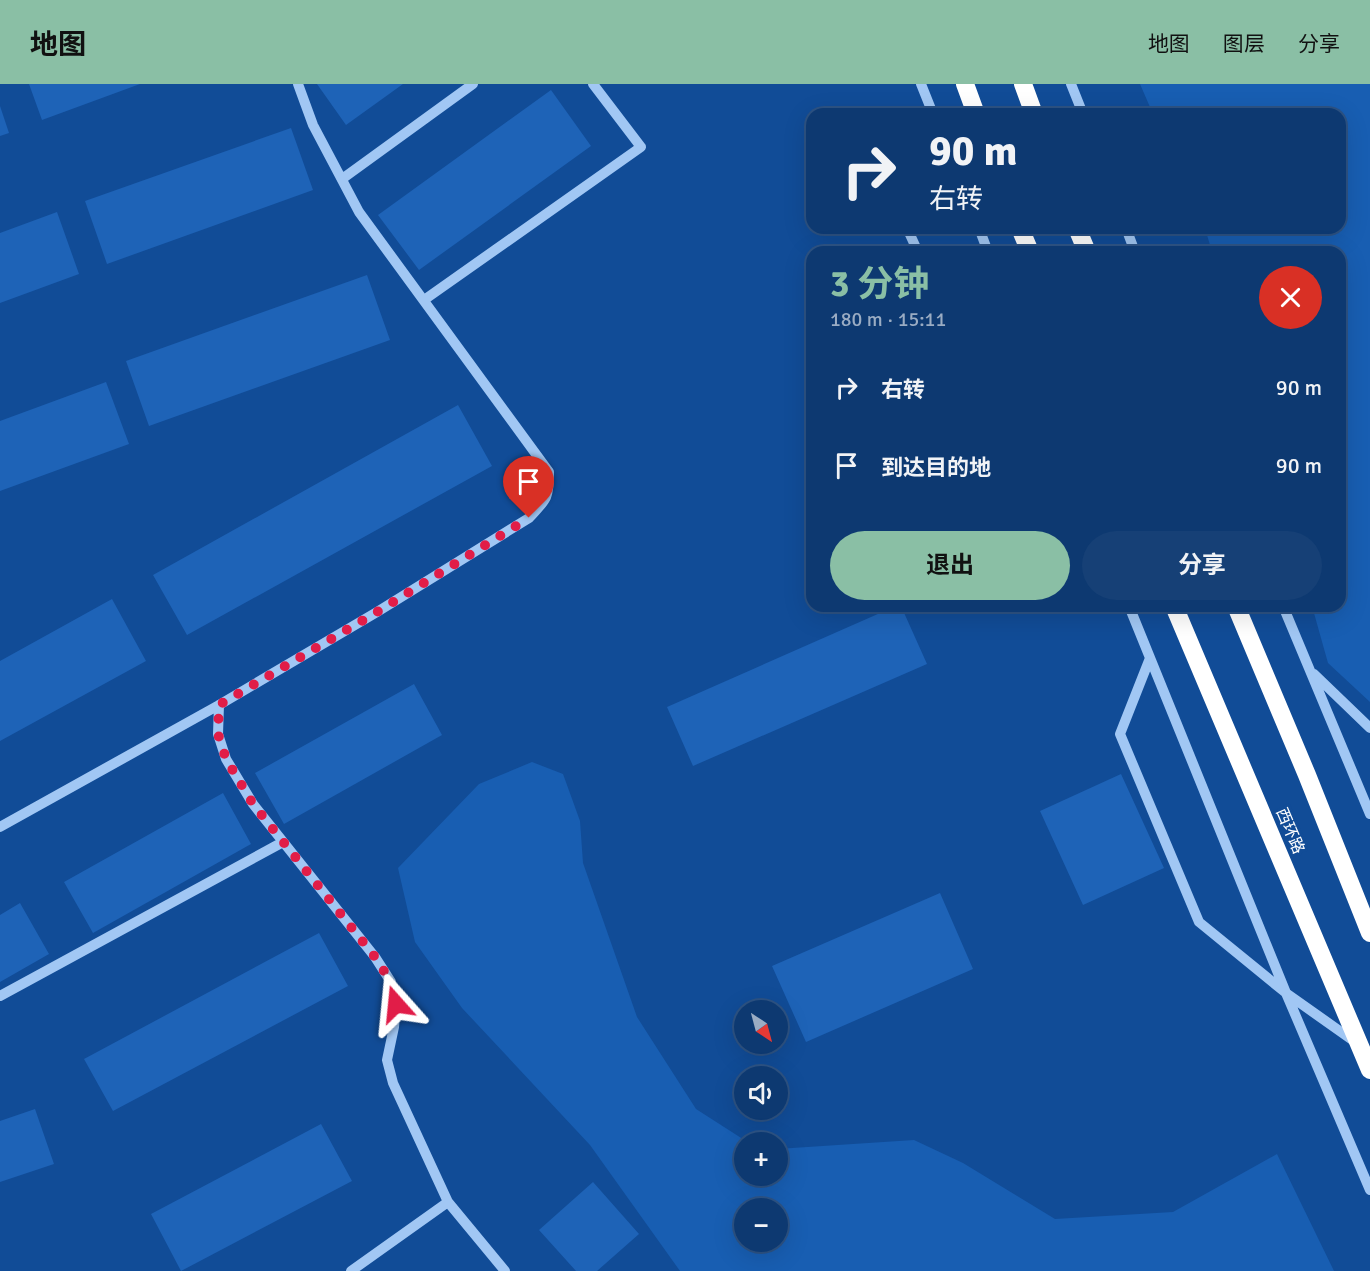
<!DOCTYPE html>
<html lang="zh">
<meta charset="utf-8">
<style>
:root{--surface:#0d3971;--page:#164076;--text:#f1f3f6;--muted:#9aacc3;--line:#2d5384;--accent:#8abfa5}
body{margin:0;font-family:Signika,"Noto Sans SC",sans-serif;background:var(--page);color:var(--text);height:100vh;display:flex;flex-direction:column;font-size:22px;white-space:nowrap}
*{box-sizing:border-box;margin:0}
p{font-size:20px;color:var(--muted)}
.icon{flex:none;width:33px;height:33px;fill:none;stroke:currentColor;stroke-width:2;stroke-linecap:round;stroke-linejoin:round}
.map{position:relative;flex:1;overflow:hidden}
.sheet{position:absolute;left:806px;top:162px;width:540px;height:366px;display:flex;flex-direction:column;background:var(--surface);border-radius:18px;box-shadow:0 6px 24px #0002,0 0 0 2px var(--line)}
.sheet>*{flex:none}
.guide{position:absolute;left:806px;top:24px;width:540px;height:126px;border-radius:18px;box-shadow:0 6px 24px #0002,0 0 0 2px var(--line);background:#0d3971;color:var(--text);overflow:hidden}
.needle{width:39px;rotate:144deg}
.tools{position:absolute;left:734px;top:916px;display:grid;gap:12px}
.tools a{display:grid;place-items:center;width:54px;height:54px;border-radius:50%;background:var(--surface);box-shadow:0 6px 24px #0002,0 0 0 2px var(--line);font-size:30px}
.pin{position:absolute;display:grid;place-items:center;width:51px;height:51px;color:#fff;margin:-62px -26px;border-radius:50% 50% 50% 0;rotate:-45deg;box-shadow:0 0 6px #0007}
.pin .icon{rotate:45deg}
.me{position:absolute;width:66px;margin:-33px;rotate:342deg;stroke-linejoin:round;filter:drop-shadow(0 0 4px #0008)}
.turn{display:flex;align-items:center;gap:21px;height:126px;padding:0 24px;font-size:27px}
.turn .icon{width:78px;height:78px;stroke-width:2.5}
.turn b{display:block;font-size:42px;line-height:51px}
.round{display:grid;place-items:center;flex:none;width:63px;height:63px;border-radius:32px;background:var(--page)}
.head{display:flex;align-items:center;justify-content:space-between;height:102px;padding:0 24px}
h1{font-size:36px;font-weight:700;line-height:45px;color:var(--accent)}
.cta{display:flex;gap:12px;margin-top:auto;padding:12px 24px}
.cta a{flex:1;height:69px;border-radius:36px;background:var(--accent);color:#111;font-size:24px;font-weight:700;line-height:69px;text-align:center}
.cta a+a{background:var(--page);color:var(--text)}
ul{padding:0;list-style:none}
li{display:flex;align-items:center;gap:18px;height:78px;padding:0 24px}
li div{flex:1}
li b{display:block;font-size:22px}
li em{font-style:normal}
header{display:flex;align-items:center;gap:36px;box-sizing:border-box;height:84px;padding:0 30px;background:var(--accent);color:#111}
header strong{font-size:28px}
nav{display:flex;gap:33px;margin-inline-start:auto;font-size:21px}
.map>svg:first-child{display:block}
.green{fill:#185eb2;fill-rule:evenodd}
.building{fill:#1e63b7}
.lines{fill:none;stroke-linecap:round;stroke-linejoin:round}
.minor{stroke:#a1c7f4;stroke-width:10}
.highway{stroke:#fff;stroke-width:18}
.route{stroke:#e11d48;stroke-width:10;stroke-dasharray:0 18}
.labels{text-anchor:middle;dominant-baseline:central;stroke-width:6;stroke-linejoin:round;paint-order:stroke}
.street-label{font-size:16px;fill:#fff;stroke:#114c97}
</style>
<header>
<strong>地图</strong>
<nav><a>地图</a><a>图层</a><a>分享</a></nav>
</header>
<div class="map">
<svg width="1370" height="1187" viewBox="0 0 1370 1187">
<rect width="100%" height="100%" fill="#114c97"/>
<path class="green" d="M1140,0H1370V618L1328,579L1312,522H1340V168H1212L1205,144H1340V30H1153Z
M532,678L563,690L580,737L583,779L637,933L696,1025L749,1059H744V1092H777V1065L914,1056L963,1079L1055,1135L1173,1128L1277,1070L1334,1187H680L590,1061L462,924L415,858L398,784L479,700ZM744,1125H777V1158H744Z"/>
<path class="building" d="M29,0H140L42,36Z
M317,0H403L346,41Z
M551,6L591,62L419,186L378,131Z
M0,22L9,49L0,52Z
M291,44L313,106L107,180L85,117Z
M57,128L79,190L0,219V149Z
M367,191L390,256L149,342L126,277Z
M106,298L129,360L0,407V337Z
M458,321L492,382L187,551L153,491Z
M112,515L146,577L0,657V577Z
M896,522H901L927,580L693,682L667,623Z
M414,600L442,651L284,740L255,689Z
M1121,690L1164,784L1083,821L1040,727Z
M223,709L251,760L93,849L64,798Z
M940,809L973,885L806,958L772,882Z
M20,819L49,870L0,898V831Z
M319,849L348,902L113,1027L84,975Z
M35,1025L54,1080L0,1098V1037Z
M321,1040L352,1097L181,1187L151,1130Z
M593,1098L639,1150L597,1187H576L539,1146Z"/>
<g class="lines">
<path class="minor" d="M921,0L933,30
M1071,0L1083,30
M342,95L473,0
M907,144L918,168
M979,144L988,168
M1126,144L1135,168
M424,216L641,63L593,0
M1129,522L1286,909L1370,1106
M1283,522L1370,730
M1150,574L1120,650L1199,838L1286,909L1358,960
M1314,590L1370,644
M219,621L218,650L226,675L253,720L375,873L391,898L396,920L394,943L387,976L393,999L448,1118L351,1187
M0,743L219,621L377,528L529,434C547,415 549,414 549,388L359,128L313,41L298,0
M0,912L283,758
M448,1118L505,1187"/>
<path class="highway" d="M965,0L976,30
M1023,0L1034,30
M1020,144L1030,168
M1077,144L1087,168
M1174,522L1370,986
M1236,522L1307,691L1370,849"/>
</g>
<g class="lines">
<path class="route" d="M396,920L391,898L375,873L253,720L226,675L218,650L219,621L377,528L529,434"/>
</g>
<g class="labels">
<g class="street-label">
<text transform="translate(1290 747) rotate(67)">西环路</text>
</g>
</g>
</svg>
<div class="tools">
<a><svg class="needle" viewBox="-14 -14 28 28"><path d="M0-13l5 13h-10z" fill="#e53935"/><path d="M0 13l5-13h-10z" fill="#9aacc3"/></svg></a>
<a><svg class="icon" aria-label="sound" viewBox="0 0 24 24"><path d="M4 9h4l5-4v14l-5-4H4zM17 9q2 3 0 6"/></svg></a>
<a>+</a>
<a>−</a>
</div>
<div class="pin" style="left:529px;top:434px;background:#d93025"><svg class="icon" aria-label="arrive" viewBox="0 0 24 24"><path d="M6 21V4h12l-3 4 3 4H6"/></svg></div>
<svg class="me" style="left:396px;top:920px" viewBox="-20 -20 40 40"><path d="M0-17L14 15 0 8-14 15z" fill="#e11d48" stroke="#fff" stroke-width="4"/></svg>
<div class="guide">
<div class="turn"><svg class="icon" aria-label="right" viewBox="0 0 24 24"><path d="M7 20v-9h11M14 6l5 5-5 5"/></svg><div><b>90 m</b>右转</div></div>
</div>
<section class="sheet">
<div class="head"><div><h1>3 分钟</h1><p>180 m · 15:11</p></div><a class="round" style="background:#d93025;color:#fff"><svg class="icon" aria-label="close" viewBox="0 0 24 24"><path d="M6 6l12 12M18 6L6 18"/></svg></a></div>
<ul>
<li><svg class="icon" aria-label="right" viewBox="0 0 24 24"><path d="M7 20v-9h11M14 6l5 5-5 5"/></svg><div><b>右转</b></div><em>90 m</em></li>
<li><svg class="icon" aria-label="arrive" viewBox="0 0 24 24"><path d="M6 21V4h12l-3 4 3 4H6"/></svg><div><b>到达目的地</b></div><em>90 m</em></li>
</ul>
<div class="cta"><a>退出</a><a>分享</a></div>
</section>
</div>
